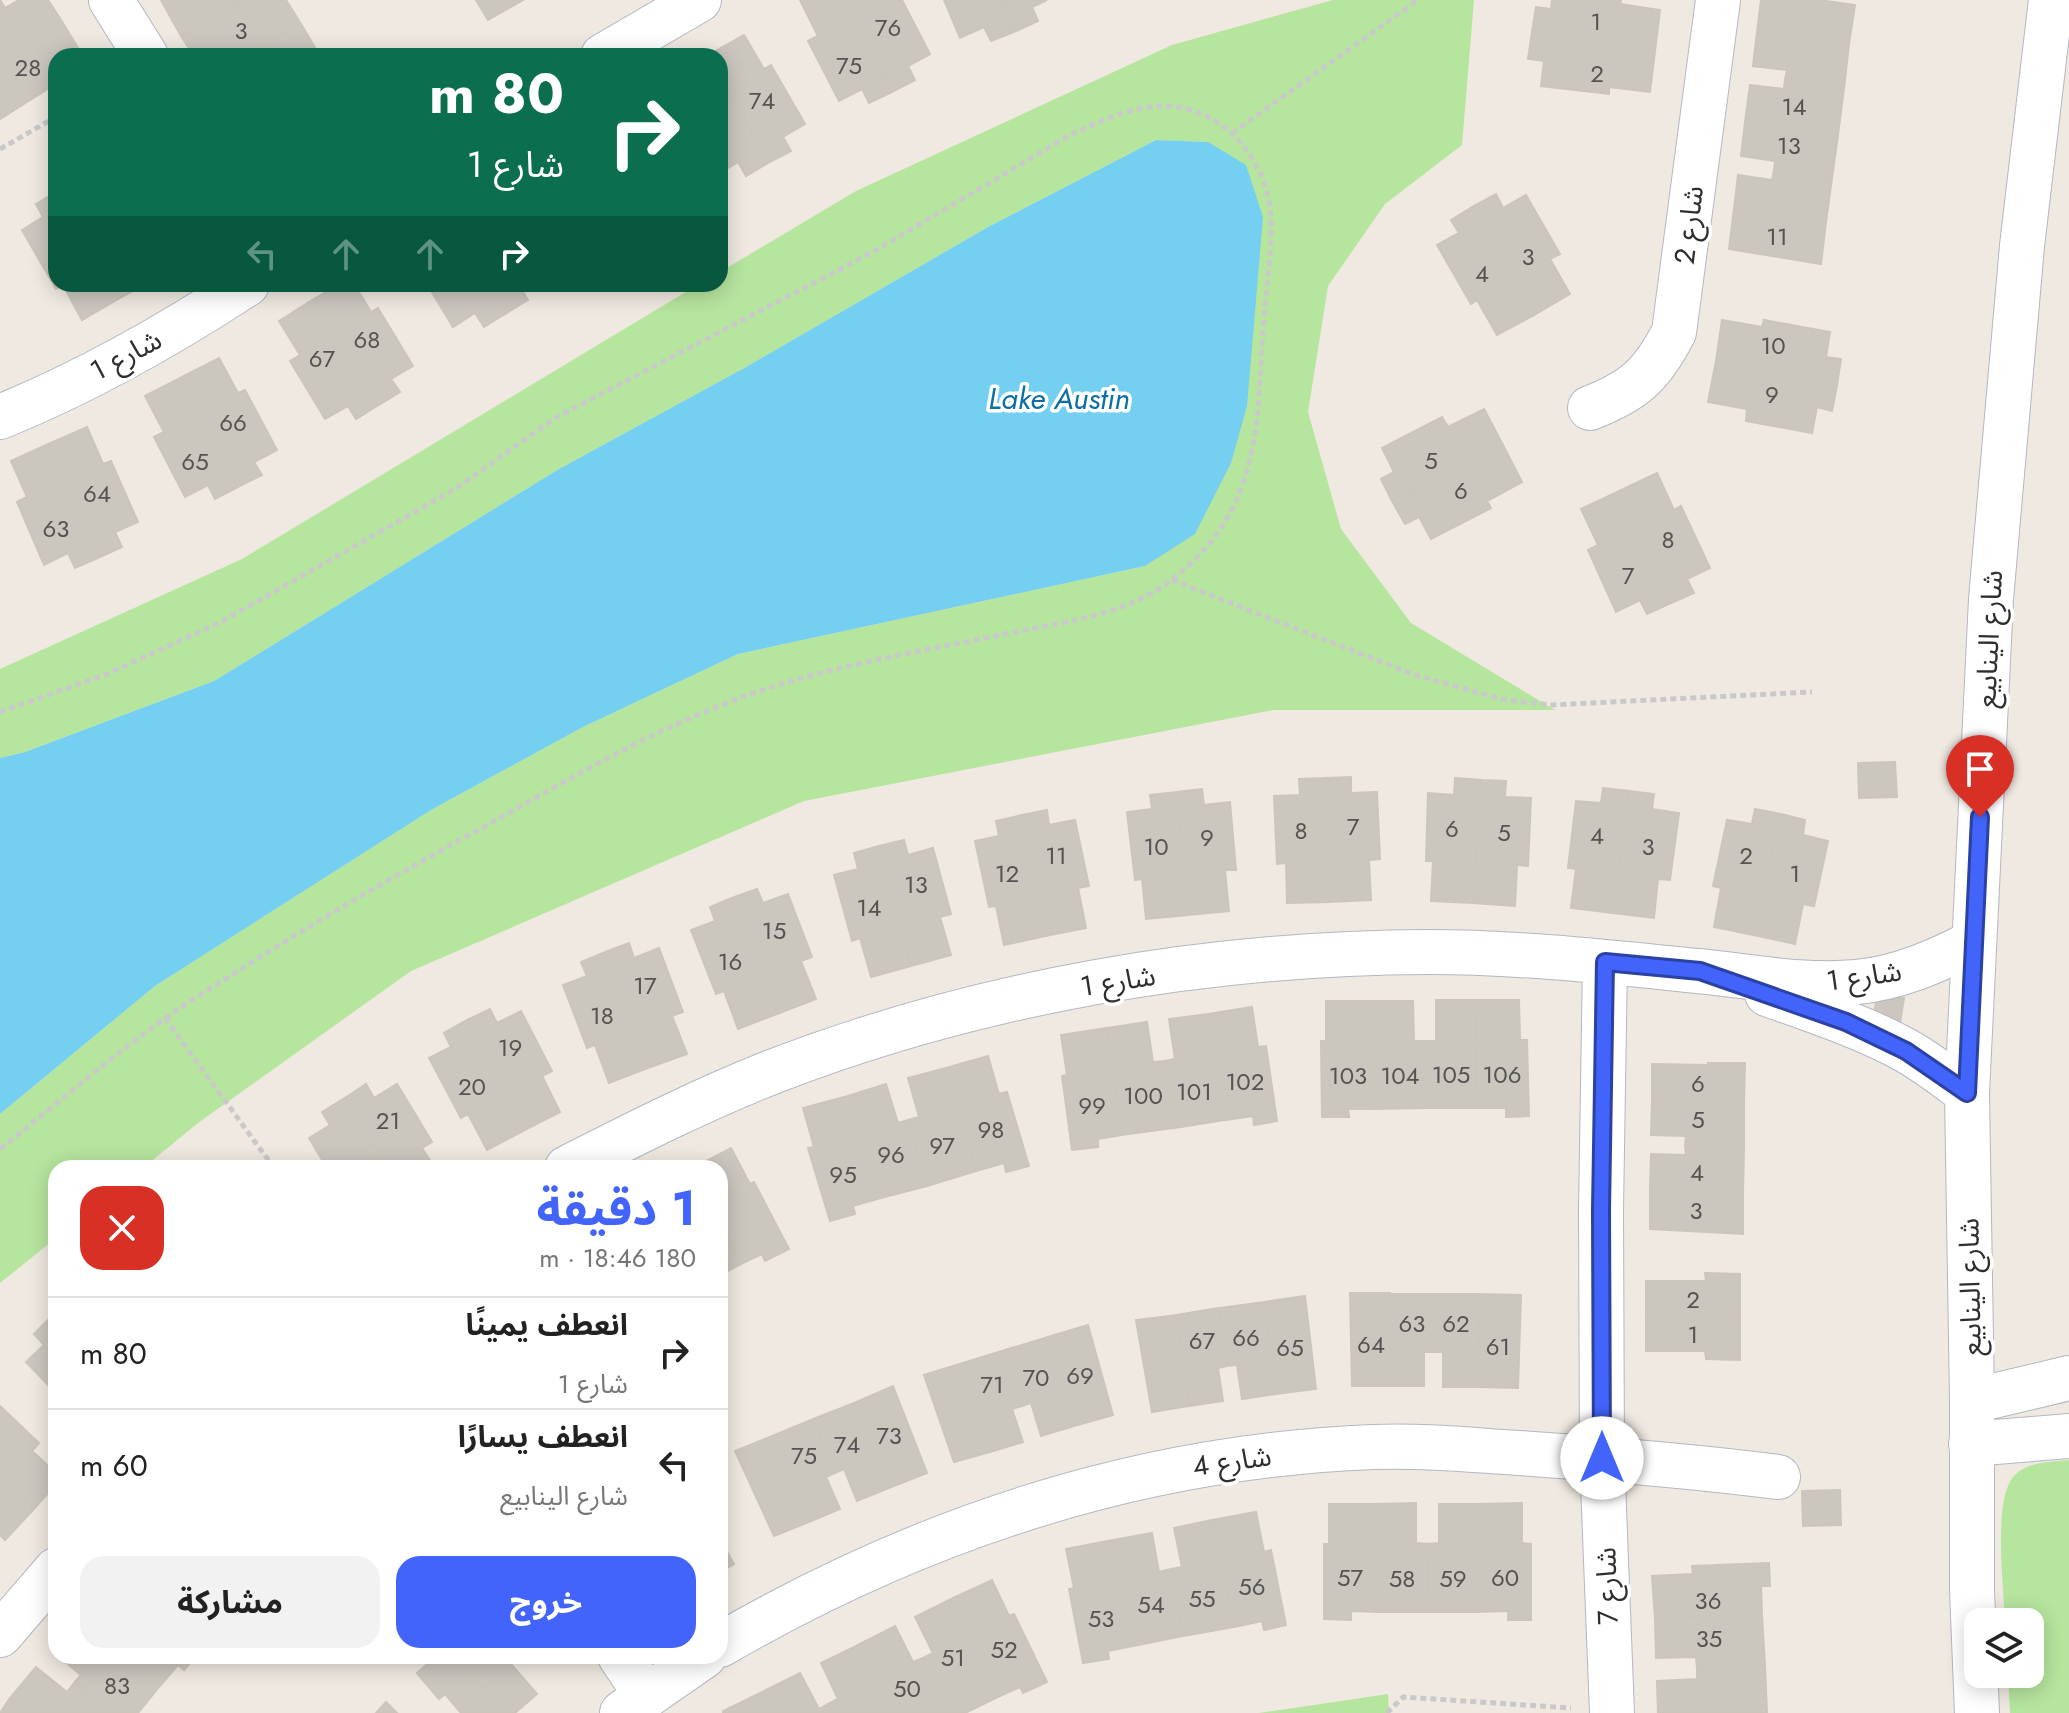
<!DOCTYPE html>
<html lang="ar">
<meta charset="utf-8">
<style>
:root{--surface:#fff;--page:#f2f2f2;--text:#222;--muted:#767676;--line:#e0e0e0;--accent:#4264fb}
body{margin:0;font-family:Jost,"Noto Sans Arabic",sans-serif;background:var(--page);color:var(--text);direction:rtl;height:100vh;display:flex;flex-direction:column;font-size:30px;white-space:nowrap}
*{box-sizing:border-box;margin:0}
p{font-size:26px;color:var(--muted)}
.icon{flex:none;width:44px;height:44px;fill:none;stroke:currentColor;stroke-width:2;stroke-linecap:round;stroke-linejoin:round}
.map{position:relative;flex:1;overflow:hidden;direction:ltr}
.sheet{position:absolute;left:48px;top:1160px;width:680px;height:504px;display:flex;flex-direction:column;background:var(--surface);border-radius:24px;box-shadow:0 4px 20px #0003;direction:rtl}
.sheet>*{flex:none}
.hud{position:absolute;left:48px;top:48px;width:680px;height:244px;border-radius:24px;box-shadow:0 4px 20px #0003;direction:rtl;background:#0b6e4f;color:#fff;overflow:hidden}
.buttons{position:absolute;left:1964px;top:1608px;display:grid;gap:16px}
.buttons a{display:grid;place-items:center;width:80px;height:80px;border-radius:16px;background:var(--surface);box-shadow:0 4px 20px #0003;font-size:40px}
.pin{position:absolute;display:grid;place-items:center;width:68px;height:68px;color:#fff;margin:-82px -34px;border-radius:50% 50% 50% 0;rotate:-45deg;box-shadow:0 0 8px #0007}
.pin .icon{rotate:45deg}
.me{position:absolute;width:88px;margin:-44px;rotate:0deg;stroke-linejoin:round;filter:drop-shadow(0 0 6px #0008)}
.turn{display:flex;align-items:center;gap:28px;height:168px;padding:0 32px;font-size:36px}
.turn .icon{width:104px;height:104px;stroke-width:2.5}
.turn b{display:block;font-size:56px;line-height:68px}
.lanes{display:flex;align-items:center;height:76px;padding:0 32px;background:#0003;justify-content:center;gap:40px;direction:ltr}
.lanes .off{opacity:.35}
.round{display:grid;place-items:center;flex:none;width:84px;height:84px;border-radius:24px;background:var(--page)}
.head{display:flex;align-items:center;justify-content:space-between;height:136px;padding:0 32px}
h1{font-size:48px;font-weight:700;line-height:60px;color:var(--accent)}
.cta{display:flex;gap:16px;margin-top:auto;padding:16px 32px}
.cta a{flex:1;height:92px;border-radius:24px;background:var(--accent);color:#fff;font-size:32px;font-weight:700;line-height:92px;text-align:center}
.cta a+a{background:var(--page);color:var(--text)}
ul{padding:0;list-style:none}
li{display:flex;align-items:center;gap:24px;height:112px;padding:0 32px;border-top:2px solid var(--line)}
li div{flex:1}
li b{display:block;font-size:30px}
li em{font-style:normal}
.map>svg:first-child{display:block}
.green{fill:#b6e59e}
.water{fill:#75cff0}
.building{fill:#cbc7bf;stroke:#cbc5ba;stroke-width:2}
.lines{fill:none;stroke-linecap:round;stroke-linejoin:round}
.minor-casing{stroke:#b4b7c1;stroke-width:46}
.tertiary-casing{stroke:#b4b7c1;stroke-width:46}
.path{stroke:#c9c9c9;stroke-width:5;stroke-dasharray:6 4;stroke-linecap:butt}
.minor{stroke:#fff;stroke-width:44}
.tertiary{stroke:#fff;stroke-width:44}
.route-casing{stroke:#2b41a3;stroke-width:20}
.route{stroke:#4264fb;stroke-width:14}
.labels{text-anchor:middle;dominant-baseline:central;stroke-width:7;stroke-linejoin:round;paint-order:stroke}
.number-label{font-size:24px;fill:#555452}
.street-label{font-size:28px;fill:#2e2e2e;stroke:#fff}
.water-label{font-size:30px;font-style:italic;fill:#0d6fa3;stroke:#fff}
</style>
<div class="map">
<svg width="2069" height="1713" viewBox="0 0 2069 1713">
<rect width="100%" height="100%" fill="#efe9e1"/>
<path class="green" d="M1333,0H1474L1462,145L1385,204L1328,286L1308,412L1341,529L1411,623L1555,710H1273L804,801L411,971L198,1123L143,1168H56V1238L0,1283V1114L155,986L431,810L583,727L738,654L1145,566L1208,142L1156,140L988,227L746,367L559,469L214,681L25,752L0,758V669L242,559L699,284H720V272L856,191L1172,45Z
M2069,1460V1713H2010L2008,1674H2030V1622H2005C2004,1589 1992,1497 2015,1475C2029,1461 2052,1462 2069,1460Z
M1388,1694L1389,1713H1259Z"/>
<path class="water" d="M1156,140L1208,142L1246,165L1263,217L1247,406L1231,463L1195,534L1145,566L738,654L583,727L431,810L155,986L0,1114V758L25,752L214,681L559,469L746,367L988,227Z"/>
<path class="building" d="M0,0L5,8L19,0H48L61,20L0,58Z
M161,0H241L181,36Z
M241,0H286L301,24L245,56H241L236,49L223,56H194L181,36Z
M476,0H523L488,20Z
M800,0H846L892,92L869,103L862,89L839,101L808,41L818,36Z
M846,0H902L930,54L908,66L915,80L892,92Z
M944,0H1001L1014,32L991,41L984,27L960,38Z
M1001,0H1047L1032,7L1038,21L1014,32Z
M1552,0H1621L1620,4L1660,10L1655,51L1532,32L1536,7L1551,9Z
M1761,0H1819L1855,5L1849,44L1757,32Z
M61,20L83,56H56V75L50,79L54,85L0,119V58Z
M301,24L320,56H245Z
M1532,32L1655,51L1650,92L1609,87V94L1541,86L1544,61L1528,59Z
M1757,32L1849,44L1844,88L1785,80L1787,70L1753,66Z
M744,35L764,69L771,65L805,124L783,137L791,151L768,163L720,76V56L708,55Z
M720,76L768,163L746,176L738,162L720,173Z
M1785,80L1844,88L1838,135L1745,122L1750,85L1784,89Z
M1745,122L1838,135L1832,178L1774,170L1775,161L1741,156Z
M1774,170L1832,178L1826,222L1734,209L1738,175L1772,180Z
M56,192V284H110L118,299L82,320L63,285L56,289L22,230L43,217L36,204Z
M1496,194L1503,208L1526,195L1560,254L1550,259L1570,294L1534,315L1474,206Z
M1474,206L1534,315L1497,335L1477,300L1471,304L1437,245L1459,233L1451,220Z
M1734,209L1826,222L1821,264L1729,249Z
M110,284H146L118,299Z
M339,284H354L371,312L378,308L413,366L391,379L400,392L377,406L314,299Z
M427,284H487L505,314L484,327L475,313L453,327Z
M487,284H524L520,287L528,300L505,314Z
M314,299L377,406L356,419L348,406L325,419L290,361L300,355L279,321Z
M1722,320L1762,327L1764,320L1830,332L1826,357L1841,359L1837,385L1716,361Z
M219,358L238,393L245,390L277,450L254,462L262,475L238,487L182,377Z
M1716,361L1837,385L1832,411L1817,407L1812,433L1746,421L1747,409L1708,402Z
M182,377L238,487L215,499L208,485L185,497L154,437L164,432L145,396Z
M1484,409L1503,445L1392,501L1381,479L1394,472L1382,448L1442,417L1448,427Z
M87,427L103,464L111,461L138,522L115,532L122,547L98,558L48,444Z
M48,444L98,558L75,568L68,553L44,565L17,502L27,497L11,461Z
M1503,445L1522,482L1487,501L1491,508L1431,539L1419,517L1405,524L1392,501Z
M1657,473L1674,510L1681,506L1710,568L1687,579L1694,593L1669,604L1619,491Z
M1619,491L1669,604L1647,614L1640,600L1616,612L1588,550L1598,545L1581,509Z
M1895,762L1897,797L1859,798L1858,763Z
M1351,777V793L1377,792L1380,859L1369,860L1371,900L1329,902L1325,778Z
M1325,778L1329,902L1287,903L1286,863L1277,864L1274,796L1300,795L1299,779Z
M1455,778L1481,780L1473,903L1431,901L1433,861H1426L1428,793L1454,795Z
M1481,780L1506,781L1505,797L1531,798L1528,866L1517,865L1515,906L1473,903Z
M1603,788L1629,791L1612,913L1571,908L1576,869L1568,868L1576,801L1601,803Z
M1202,789L1204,805L1230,802L1236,870H1225L1229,911L1188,915L1177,792Z
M1629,791L1654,794L1652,809L1679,813L1670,880L1658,879L1654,918L1612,913Z
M1177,792L1188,915L1146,919L1142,879L1135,880L1127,812L1152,809L1150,795Z
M1755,809L1781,814L1754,935L1714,927L1721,888L1713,886L1727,820L1752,824Z
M1047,810L1049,825L1075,820L1089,886L1078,888L1086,928L1045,936L1022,815Z
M1781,814L1805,820L1803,835L1828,841L1814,906L1803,904L1795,944L1754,935Z
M1022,815L1045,936L1004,945L996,906L989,907L975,841L999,836L996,821Z
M904,840L908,855L933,848L951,914L940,917L951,955L911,966L879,846Z
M879,846L911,966L871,977L860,938L852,941L834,875L858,869L854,853Z
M757,889L763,903L788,894L812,957L801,961L816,999L777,1014L734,897Z
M734,897L777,1014L738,1029L724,991L716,994L691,930L715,921L710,907Z
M629,943L634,958L659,948L683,1012L672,1016L687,1054L648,1068L605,952Z
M605,952L648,1068L609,1083L595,1045L587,1048L563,985L587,976L581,962Z
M1878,993L1904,998L1900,1023L1873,1017Z
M1436,1000H1475L1477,1108H1425V1041H1436Z
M1475,1000H1519L1520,1040H1527L1529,1116L1506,1117V1108H1477Z
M1326,1001H1374V1109H1348L1349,1117H1322L1321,1041H1326Z
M1374,1001H1413L1414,1041H1425V1108L1374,1109Z
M1252,1007L1258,1047L1266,1046L1277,1121L1254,1125L1253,1116L1225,1120L1208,1014Z
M490,1009L497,1023L521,1011L552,1071L542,1076L560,1112L523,1131L467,1020Z
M1208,1014L1225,1120L1174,1128L1164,1061L1175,1059L1169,1019Z
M467,1020L523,1131L487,1150L468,1114L461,1118L429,1058L451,1047L444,1033Z
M1147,1022L1153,1062L1164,1061L1174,1128L1122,1135L1107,1028Z
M1107,1028L1122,1135L1098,1139V1147L1072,1150L1062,1076L1067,1075L1061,1035Z
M988,1056L999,1094L1007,1092L1029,1166L1006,1172L1004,1163L976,1171L946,1068Z
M1708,1063H1745L1744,1103L1652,1101V1064L1708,1065Z
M946,1068L976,1171L927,1186L908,1120L919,1117L908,1078Z
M366,1084L374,1098L397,1084L432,1142L422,1148L435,1168H387L345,1098Z
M886,1084L898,1123L908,1120L927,1186L877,1199L848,1096Z
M848,1096L877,1199L853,1206L855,1214L830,1221L808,1148L814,1147L803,1108Z
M345,1098L387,1168H327L309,1138L330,1125L322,1112Z
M1652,1101L1744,1103V1147L1685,1145L1686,1136L1651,1135Z
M1685,1145L1744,1147L1743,1192L1650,1189L1651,1154L1686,1155Z
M731,1148L750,1184L754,1182L789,1249L765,1261L762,1254L741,1264L720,1224V1168H693Z
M1650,1189L1743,1192V1234L1650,1229Z
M720,1224L741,1264L720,1275Z
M1705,1273L1740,1274V1317L1646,1316V1281H1706Z
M1350,1293H1390V1386H1352Z
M1390,1293L1434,1294V1352H1424V1386H1390Z
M1434,1294H1479L1478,1387H1443V1352H1434Z
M1479,1294L1521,1295L1518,1388L1478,1387Z
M1305,1296L1316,1389L1276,1394L1264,1302Z
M1264,1302L1276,1394L1242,1399L1237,1365L1227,1366L1219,1308Z
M1219,1308L1227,1366L1218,1368L1223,1401L1189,1406L1176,1315Z
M53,1315L56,1319V1393L26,1362L44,1345L34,1334Z
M1176,1315L1189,1406L1152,1412L1136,1320Z
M1646,1316L1740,1317V1360L1706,1359L1705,1351H1646Z
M1088,1325L1113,1415L1074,1426L1048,1337Z
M1048,1337L1074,1426L1041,1436L1031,1403L1022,1406L1005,1350Z
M1005,1350L1022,1406L1012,1409L1023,1442L990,1452L963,1363Z
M963,1363L990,1452L954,1462L924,1375Z
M893,1386L927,1473L889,1488L854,1403Z
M854,1403L889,1488L857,1501L844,1469L835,1473L813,1419Z
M0,1406L39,1443L32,1451L56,1473V1484L34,1509L0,1477Z
M813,1419L835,1473L826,1477L840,1509L809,1522L772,1436Z
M772,1436L809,1522L774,1536L735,1451Z
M0,1477L34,1509L5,1540L0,1535Z
M1840,1490L1841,1525L1803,1526L1802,1491Z
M1416,1503V1543L1428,1544L1427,1612H1376V1504Z
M1522,1503V1543L1531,1544V1620H1508V1611L1479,1612L1478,1504Z
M1329,1504H1376V1612L1351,1611V1620L1324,1619V1544H1329Z
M1439,1504H1478L1479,1612H1427L1428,1544L1439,1543Z
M1256,1512L1264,1552L1271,1550L1286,1625L1264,1630L1262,1621L1234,1627L1212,1520Z
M1212,1520L1234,1627L1183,1636L1171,1569L1182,1567L1174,1528Z
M1152,1533L1159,1572L1171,1569L1183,1636L1133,1646L1113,1540Z
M720,1539L734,1564L720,1572Z
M1113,1540L1133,1646L1108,1651L1109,1659L1083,1663L1069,1589L1074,1588L1066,1549Z
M1769,1563L1770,1586H1761L1762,1615L1655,1619L1652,1576L1693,1574L1692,1566Z
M992,1580L1009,1616L1014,1614L1047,1682L1023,1693L1020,1687L1000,1696L951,1599Z
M951,1599L1000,1696L965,1713H950L923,1658L933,1653L915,1617Z
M1762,1615L1765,1666L1697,1668L1696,1657L1656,1658L1655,1619Z
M895,1626L913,1662L923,1658L950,1713H890L856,1646Z
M856,1646L890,1713H833L828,1704L838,1699L821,1663Z
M58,1656H121L159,1687L138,1713H110L74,1683L81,1675Z
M121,1656H196L184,1670L178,1665L159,1687Z
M436,1656H459L507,1713H461L445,1694L439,1699L417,1673Z
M459,1656H504L537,1694L515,1713H507Z
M1765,1666L1767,1713H1658L1657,1681L1697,1679V1668Z
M36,1667L67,1692L74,1683L110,1713H29L10,1698Z
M800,1673L819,1709L828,1704L833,1713H775L764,1691Z
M764,1691L775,1713H723V1711Z
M10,1698L29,1713H0Z
M386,1702L397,1713H376Z"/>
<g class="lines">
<g class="minor-casing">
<path id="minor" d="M111,0L146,56
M603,56L699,0
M1590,408C1634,391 1652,375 1674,332L1718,0
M0,417C86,382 169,335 247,284
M1605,962L1601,1210L1602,1458L1612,1713
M1767,994C1814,1011 1861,1026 1905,1050C1927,1062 1947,1078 1967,1093
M567,1168C634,1134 701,1100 772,1072C979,992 1206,953 1428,952C1518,952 1608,962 1698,971C1750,976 1804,987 1857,982C1899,978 1937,961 1974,942
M1972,1401L2069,1378
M1971,1444L2069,1436
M0,1635L56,1570
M720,1645C922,1528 1139,1456 1374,1447C1422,1445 1471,1450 1519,1453C1606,1459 1692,1466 1778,1477
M620,1656L646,1695
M622,1713L704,1656"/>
</g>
<g class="tertiary-casing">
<path id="tertiary" d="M1977,1713L1972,1590V1401L1967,1093L1991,599L2022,246L2051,0"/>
</g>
<path class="path" d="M1232,133L1418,0
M0,149L56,117
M1172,580L1415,675L1501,699L1550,705L1812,692
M0,712L107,674L221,622L457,488L555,418L871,253L1070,135C1098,122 1132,106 1164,106C1220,107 1262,153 1270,207C1274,242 1267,281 1264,316C1256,421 1265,505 1174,578C1126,617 1055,623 996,636C906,654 813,669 727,703C646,734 571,778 496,820C412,866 328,914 247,965C220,983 190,1000 164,1019C107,1060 54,1106 0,1149
M165,1018L274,1168
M1387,1713L1403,1697L1571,1708"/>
<use href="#minor" class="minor"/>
<use href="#tertiary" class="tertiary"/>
</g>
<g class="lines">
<g class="route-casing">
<path id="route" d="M1602,1458L1601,1210L1605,962L1700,971L1846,1022L1906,1051L1967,1093L1980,817"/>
</g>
<use href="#route" class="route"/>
</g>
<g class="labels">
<g class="number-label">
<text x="1596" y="21">1</text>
<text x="888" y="27">76</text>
<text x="241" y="30">3</text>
<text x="849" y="65">75</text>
<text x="28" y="67">28</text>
<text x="1597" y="73">2</text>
<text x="762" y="100">74</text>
<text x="1794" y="106">14</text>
<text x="1789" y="145">13</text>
<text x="1777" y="236">11</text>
<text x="1528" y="256">3</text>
<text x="1482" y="273">4</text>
<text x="367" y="339">68</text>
<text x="1773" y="345">10</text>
<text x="322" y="358">67</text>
<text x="1772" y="394">9</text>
<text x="233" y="422">66</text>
<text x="1431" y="460">5</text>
<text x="195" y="461">65</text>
<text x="1461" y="490">6</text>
<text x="97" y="493">64</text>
<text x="56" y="528">63</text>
<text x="1668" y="539">8</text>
<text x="1628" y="575">7</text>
<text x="1353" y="826">7</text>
<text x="1452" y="828">6</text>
<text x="1301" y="830">8</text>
<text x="1504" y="832">5</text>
<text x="1597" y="835">4</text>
<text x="1207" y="837">9</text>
<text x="1156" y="846">10</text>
<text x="1648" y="846">3</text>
<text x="1056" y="855">11</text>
<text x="1746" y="855">2</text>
<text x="1007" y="873">12</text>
<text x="1795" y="873">1</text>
<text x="916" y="884">13</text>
<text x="869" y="907">14</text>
<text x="774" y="930">15</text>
<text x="730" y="961">16</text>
<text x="645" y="985">17</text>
<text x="602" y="1015">18</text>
<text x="510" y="1047">19</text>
<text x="1451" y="1074">105</text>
<text x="1502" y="1074">106</text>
<text x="1348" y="1075">103</text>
<text x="1400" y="1075">104</text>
<text x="1245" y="1081">102</text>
<text x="1698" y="1083">6</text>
<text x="472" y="1086">20</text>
<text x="1194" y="1091">101</text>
<text x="1143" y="1095">100</text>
<text x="1092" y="1105">99</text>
<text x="1698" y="1119">5</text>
<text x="388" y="1120">21</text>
<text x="991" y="1129">98</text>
<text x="942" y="1145">97</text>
<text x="891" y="1154">96</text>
<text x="1697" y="1172">4</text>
<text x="843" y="1174">95</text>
<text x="1696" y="1210">3</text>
<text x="1693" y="1299">2</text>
<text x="1412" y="1323">63</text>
<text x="1456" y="1323">62</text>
<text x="1693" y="1334">1</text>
<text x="1246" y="1337">66</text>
<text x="1202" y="1340">67</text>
<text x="1371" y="1344">64</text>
<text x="1498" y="1346">61</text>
<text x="1290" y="1347">65</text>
<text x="1080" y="1375">69</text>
<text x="1036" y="1377">70</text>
<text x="992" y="1384">71</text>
<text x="889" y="1435">73</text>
<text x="847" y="1444">74</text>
<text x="804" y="1455">75</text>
<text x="1350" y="1577">57</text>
<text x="1505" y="1577">60</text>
<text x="1402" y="1578">58</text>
<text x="1453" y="1578">59</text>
<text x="1252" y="1586">56</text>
<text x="1202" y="1598">55</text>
<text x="1708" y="1600">36</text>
<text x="1151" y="1604">54</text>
<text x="1101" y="1618">53</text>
<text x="1709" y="1638">35</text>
<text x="1004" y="1649">52</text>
<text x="953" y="1657">51</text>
<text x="117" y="1685">83</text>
<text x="907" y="1688">50</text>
</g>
<g class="street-label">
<text transform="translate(1689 225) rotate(-83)">شارع 2</text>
<text transform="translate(126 355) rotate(-28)">شارع 1</text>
<text transform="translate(1989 639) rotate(-87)">شارع الينابيع</text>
<text transform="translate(1864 976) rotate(-8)">شارع 1</text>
<text transform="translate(1118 981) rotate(-9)">شارع 1</text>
<text transform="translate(1970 1287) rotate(-91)">شارع الينابيع</text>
<text transform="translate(1232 1461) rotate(-8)">شارع 4</text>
<text transform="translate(1607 1586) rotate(-92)">شارع 7</text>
</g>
<g class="water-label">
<text x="1059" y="398">Lake Austin</text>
</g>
</g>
</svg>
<div class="buttons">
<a><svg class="icon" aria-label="layers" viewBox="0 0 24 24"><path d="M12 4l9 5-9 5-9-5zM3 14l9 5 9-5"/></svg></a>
</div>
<div class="pin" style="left:1980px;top:817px;background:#d93025"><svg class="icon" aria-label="arrive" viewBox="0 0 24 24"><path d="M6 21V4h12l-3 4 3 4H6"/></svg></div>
<svg class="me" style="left:1602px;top:1458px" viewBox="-20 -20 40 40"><circle r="19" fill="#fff"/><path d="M0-13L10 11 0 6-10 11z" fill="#4264fb"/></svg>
<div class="hud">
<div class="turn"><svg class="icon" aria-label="right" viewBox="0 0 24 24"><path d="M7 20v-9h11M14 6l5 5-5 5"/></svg><div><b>80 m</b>شارع 1</div></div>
<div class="lanes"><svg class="icon off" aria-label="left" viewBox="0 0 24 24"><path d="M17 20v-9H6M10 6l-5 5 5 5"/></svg><svg class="icon off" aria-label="ahead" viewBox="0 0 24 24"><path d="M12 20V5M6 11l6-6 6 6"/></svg><svg class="icon off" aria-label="ahead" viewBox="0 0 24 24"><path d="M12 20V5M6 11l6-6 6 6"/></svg><svg class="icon" aria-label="right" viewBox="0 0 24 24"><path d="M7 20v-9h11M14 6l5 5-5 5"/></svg></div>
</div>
<section class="sheet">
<div class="head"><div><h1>1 دقيقة</h1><p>180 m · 18:46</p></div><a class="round" style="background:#d93025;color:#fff"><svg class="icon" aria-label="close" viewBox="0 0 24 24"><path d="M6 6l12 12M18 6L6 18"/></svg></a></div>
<ul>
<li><svg class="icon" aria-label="right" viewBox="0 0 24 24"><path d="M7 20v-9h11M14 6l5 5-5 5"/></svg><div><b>انعطف يمينًا</b><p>شارع 1</p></div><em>80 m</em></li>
<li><svg class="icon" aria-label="left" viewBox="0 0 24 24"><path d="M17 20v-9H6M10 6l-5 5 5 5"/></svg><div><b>انعطف يسارًا</b><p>شارع الينابيع</p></div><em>60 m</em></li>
</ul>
<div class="cta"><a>خروج</a><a>مشاركة</a></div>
</section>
</div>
